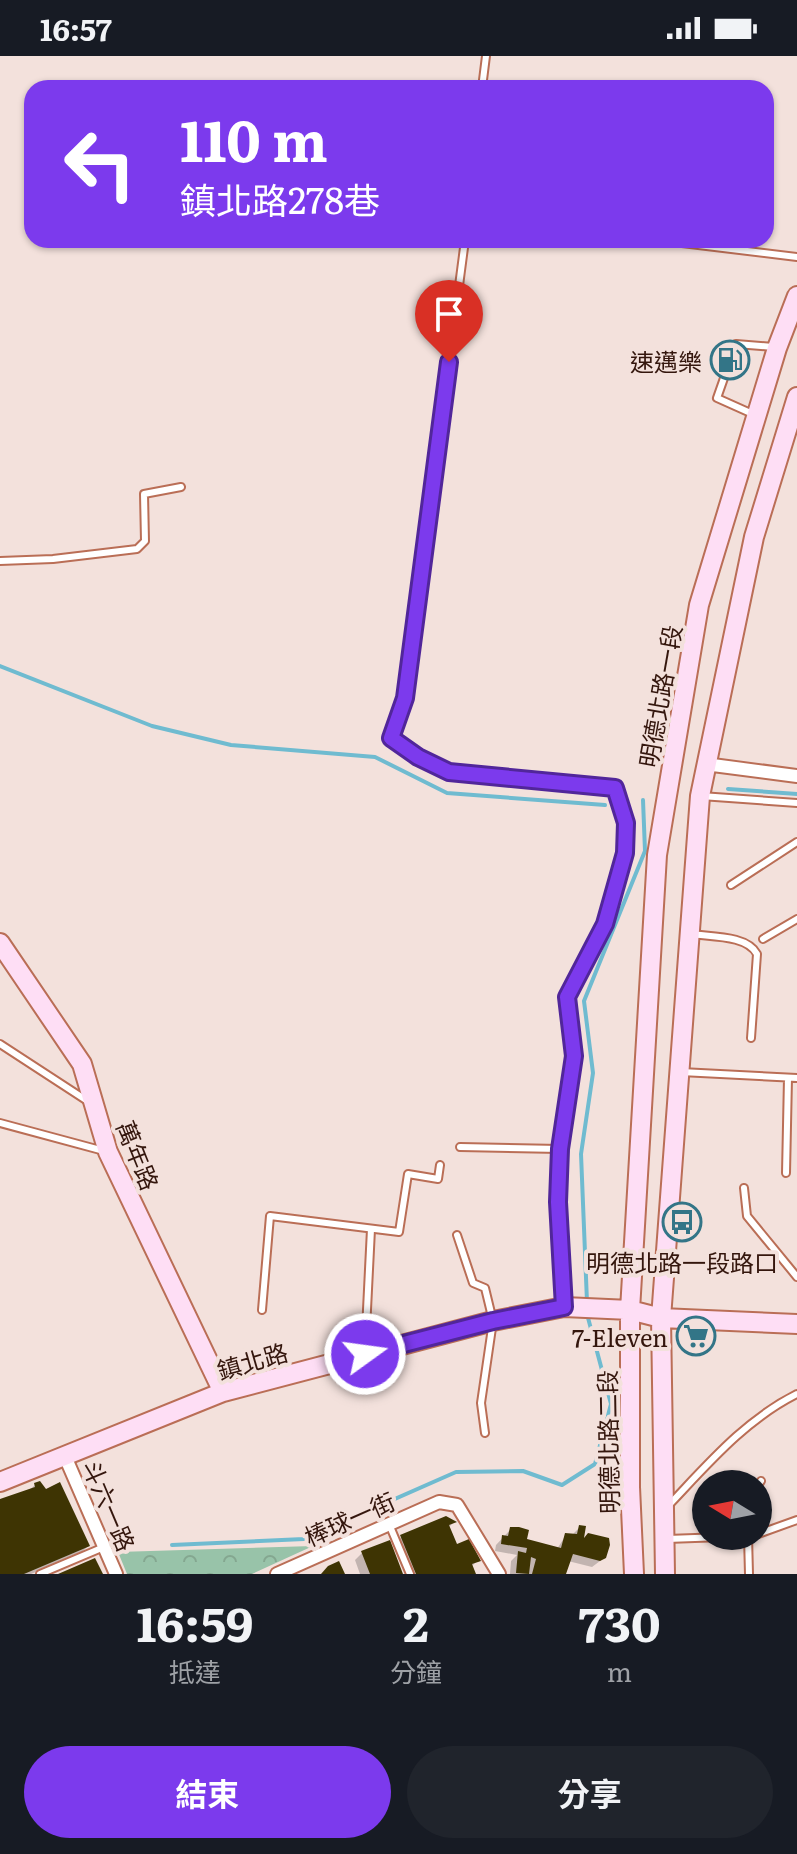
<!DOCTYPE html>
<html lang="zh-TW">
<meta charset="utf-8">
<style>
:root{--surface:#171b24;--page:#20242c;--text:#f1f3f6;--muted:#9ea1a6;--accent:#7c3aed}
body{margin:0;font-family:Literata,"Noto Sans TC",serif;background:var(--page);color:var(--text);height:100vh;display:flex;flex-direction:column;font-size:30px;white-space:nowrap}
*{box-sizing:border-box;margin:0}
p{font-size:26px;color:var(--muted)}
.icon{flex:none;width:44px;height:44px;fill:none;stroke:currentColor;stroke-width:2;stroke-linecap:round;stroke-linejoin:round}
.map{position:relative;height:1518px;overflow:hidden}
.details{display:flex;flex-direction:column;background:var(--surface);flex:1}
.details>*{flex:none}
.hud{position:absolute;left:24px;top:24px;width:750px;height:168px;border-radius:24px;box-shadow:0 2px 6px #0004;background:#7c3aed;color:#fff;overflow:hidden}
.needle{width:52px;rotate:280deg}
.tools{position:absolute;left:692px;top:1414px;display:grid;gap:16px}
.tools a{display:grid;place-items:center;width:80px;height:80px;border-radius:50%;background:var(--surface);box-shadow:0 2px 6px #0004;font-size:40px}
.pin{position:absolute;display:grid;place-items:center;width:68px;height:68px;color:#fff;margin:-82px -34px;border-radius:50% 50% 50% 0;rotate:-45deg;box-shadow:0 0 8px #0007}
.pin .icon{rotate:45deg}
.me{position:absolute;width:88px;margin:-44px;rotate:76deg;stroke-linejoin:round;filter:drop-shadow(0 0 6px #0008)}
.turn{display:flex;align-items:center;gap:28px;height:168px;padding:0 24px;font-size:36px}
.turn .icon{width:104px;height:104px;stroke-width:2.5}
.turn b{display:block;font-size:56px;line-height:68px}
.eta{display:flex;justify-content:space-evenly;align-items:center;height:136px;text-align:center}
.eta b{font-size:48px;font-weight:700;line-height:56px}
.button{display:flex;gap:16px;margin-top:auto;padding:16px 24px}
.button a{flex:1;height:92px;border-radius:48px;background:var(--accent);color:#fff;font-size:32px;font-weight:700;line-height:92px;text-align:center}
.button a+a{background:var(--page);color:var(--text)}
.status{display:flex;justify-content:space-between;align-items:center;height:56px;padding:0 40px;background:var(--surface);direction:ltr}
.status svg{height:22px;fill:currentColor}
.map>svg:first-child{display:block}
.park{fill:url(#park-crowns)}
.shadow{fill:#0003}
.lines{fill:none;stroke-linecap:round;stroke-linejoin:round}
.stream{stroke:#6fbbd0;stroke-width:4}
.building{fill:#3e3403}
.lane-casing{stroke:#ba6e56;stroke-width:10}
.street-casing{stroke:#ba6e56;stroke-width:16}
.secondary-casing{stroke:#ba6e56;stroke-width:22}
.lane{stroke:#fff;stroke-width:6}
.street{stroke:#fff;stroke-width:12}
.secondary{stroke:#fedef5;stroke-width:18}
.route-casing{stroke:#51269a;stroke-width:20}
.route{stroke:#7c3aed;stroke-width:14}
.labels{text-anchor:middle;dominant-baseline:central;stroke-width:8;stroke-linejoin:round;paint-order:stroke}
.poi-label{font-size:24px;fill:#34160d;stroke:#f3e1dc;text-anchor:end}
.street-label{font-size:24px;fill:#34160d;stroke:#f3e1dc}
</style>
<div class="status"><b>16:57</b><svg viewBox="0 0 49 12"><path d="M0 12V9h3v3zM5 12V6h3v6zM10 12V3h3v9zM15 12V0h3v12zM26 1h20v11H26zM47 4h2v5h-2z"/></svg></div>
<div class="map">
<svg width="797" height="1518" viewBox="0 0 797 1518">
<defs>
<pattern id="park-crowns" width="20" height="18" patternUnits="userSpaceOnUse" patternTransform="scale(2)"><rect width="20" height="18" fill="#98c3a9"/><path d="M2 6a3 3 0 1 1 6 0M12 15a3 3 0 1 1 6 0" fill="none" stroke="#84a790"/></pattern>
</defs>
<rect width="100%" height="100%" fill="#f3e1dc"/>
<path class="park" d="M313,1490L252,1518H127L118,1496Z"/>
<path class="shadow" d="M35,1429L88,1490L81,1497L31,1518H0V1447L27,1436Z
M454,1466L448,1472L456,1491L478,1504L471,1511L474,1518H406L394,1488L401,1481Z
M580,1471L581,1488L604,1502L592,1511L568,1505L563,1518H510L511,1505L517,1499L495,1495L496,1489L511,1473L525,1484L557,1493L566,1479L571,1480Z
M362,1497L401,1518H360L355,1504Z"/>
<g class="lines">
<path class="stream" d="M0,610L152,670L231,689L375,701L447,737L605,749
M728,733L797,738
M587,1246L581,1098L593,1017L584,945L645,795L643,744
M172,1489L304,1483L456,1416L523,1415L562,1429L595,1408L611,1348L587,1258"/>
</g>
<path class="building" d="M40,1425L46,1433L60,1426L90,1490L24,1518H0V1443L35,1431L34,1427Z
M446,1460L457,1466L449,1469L457,1488L469,1483L481,1505L472,1508L476,1518H416L400,1479Z
M579,1469L586,1470L584,1482L588,1477L609,1482L610,1489L606,1502L600,1505L573,1498L566,1518H532L536,1503L531,1501L529,1518L516,1517L518,1495L526,1497L527,1492L501,1488L502,1479L508,1480L510,1471H519L529,1474L527,1483L561,1492L565,1477L577,1478Z
M390,1484L403,1518H370L361,1495Z
M95,1502L103,1518H58Z
M339,1505L345,1518H321L328,1510Z"/>
<g class="lines">
<g class="lane-casing">
<path id="lane" d="M482,32L486,0
M465,184L405,642L391,682L418,701L449,716L615,732L626,767L625,797L605,868L567,941L574,1000L560,1093L558,1146L564,1250
M657,184L797,201
M755,359L717,342L736,288L773,291
M0,505L53,503L137,493L145,485L144,438L181,431
M701,740L797,747
M731,829L797,786
M691,878C711,881 747,879 757,898L751,982
M763,883L797,863
M0,988L89,1046
M681,1016L797,1022
M0,1067L104,1095
M460,1091L560,1093
M786,1117L788,1022
M744,1132L747,1160L797,1221
M457,1179L473,1227L485,1232L493,1265L481,1347L485,1377
M262,1254L270,1160L399,1176L408,1118L438,1123L440,1109
M365,1294L371,1173
M758,1429L761,1425
M668,1450C708,1408 745,1364 797,1338
M389,1468L410,1518
M758,1478L797,1464
M748,1480L749,1518
M667,1483L751,1480
M40,1518L104,1491"/>
</g>
<g class="street-casing">
<path id="street" d="M705,708L797,720
M64,1398L116,1518
M277,1518L439,1446L457,1449L499,1518"/>
</g>
<g class="secondary-casing">
<path id="secondary" d="M0,887L82,1008L108,1096L223,1336
M0,1426L223,1336L493,1265L564,1251L630,1254L661,1262L797,1268
M634,1518L630,1431V1254L657,799L699,549L777,292L797,240
M665,1518L661,1262L700,740L754,481L797,341"/>
</g>
<use href="#lane" class="lane"/>
<use href="#street" class="street"/>
<use href="#secondary" class="secondary"/>
</g>
<g class="lines">
<g class="route-casing">
<path id="route" d="M365,1298L493,1265L564,1251L558,1146L560,1093L574,1000L567,941L605,868L625,797L626,767L615,732L449,716L418,701L391,682L405,642L449,306"/>
</g>
<use href="#route" class="route"/>
</g>
<defs>
<g id="fuel-ring" transform="scale(2)"><circle r="9.5" fill="#f3e1dc" stroke="#337587" stroke-width="1.5"/><path d="M-5.5-6h7V0h2V4h1.3V-2.5L3-4.5l.8-.8L6-3V5H2.5V1h-1V6h-7ZM-4.2-4.7v3.2H.2V-4.7Z" fill="#337587"/></g>
<g id="bus-ring" transform="scale(2)"><circle r="9.5" fill="#f3e1dc" stroke="#337587" stroke-width="1.5"/><path d="M-5-6H5V4H4V6H2V4H-2V6H-4V4H-5ZM-3.5-4V0h7V-4ZM-3.5 1.2v1.5H-2V1.2ZM2 1.2v1.5H3.5V1.2Z" fill="#337587"/></g>
<g id="supermarket-ring" transform="scale(2)"><circle r="9.5" fill="#f3e1dc" stroke="#337587" stroke-width="1.5"/><path d="M-6-5.5h2.5l.6 2H6L4.5 2H-2.5L-4.4-4H-6ZM-1.5 3.2a1.3 1.3 0 1 0 .1 0ZM3 3.2a1.3 1.3 0 1 0 .1 0Z" fill="#337587"/></g>
</defs>
<g fill-rule="evenodd">
<use href="#fuel-ring" x="730" y="304"/>
<use href="#bus-ring" x="682" y="1166"/>
<use href="#supermarket-ring" x="696" y="1280"/>
</g>
<g class="labels">
<g class="poi-label">
<text x="702" y="304">速邁樂</text>
<text x="682" y="1205" text-anchor="middle">明德北路一段路口</text>
<text x="668" y="1280">7-Eleven</text>
</g>
<g class="street-label">
<text transform="translate(659 640) rotate(-80)">明德北路一段</text>
<text transform="translate(139 1099) rotate(68)">萬年路</text>
<text transform="translate(252 1304) rotate(-16)">鎮北路</text>
<text transform="translate(607 1386) rotate(-91)">明德北路二段</text>
<text transform="translate(110 1449) rotate(67)">斗六一路</text>
<text transform="translate(349 1462) rotate(-24)">棒球一街</text>
</g>
</g>
</svg>
<div class="tools">
<a><svg class="needle" viewBox="-14 -14 28 28"><path d="M0-13l5 13h-10z" fill="#e53935"/><path d="M0 13l5-13h-10z" fill="#9ea1a6"/></svg></a>
</div>
<div class="pin" style="left:449px;top:306px;background:#d93025"><svg class="icon" aria-label="arrive" viewBox="0 0 24 24"><path d="M6 21V4h12l-3 4 3 4H6"/></svg></div>
<svg class="me" style="left:365px;top:1298px" viewBox="-20 -20 40 40"><circle r="17" fill="#7c3aed" stroke="#fff" stroke-width="3"/><path d="M0-11L8 9 0 5-8 9z" fill="#fff"/></svg>
<div class="hud">
<div class="turn"><svg class="icon" aria-label="left" viewBox="0 0 24 24"><path d="M17 20v-9H6M10 6l-5 5 5 5"/></svg><div><b>110 m</b>鎮北路278巷</div></div>
</div>
</div>
<section class="details">
<div class="eta">
<div><b>16:59</b><p>抵達</p></div>
<div><b>2</b><p>分鐘</p></div>
<div><b>730</b><p>m</p></div>
</div>
<div class="button"><a>結束</a><a>分享</a></div>
</section>
